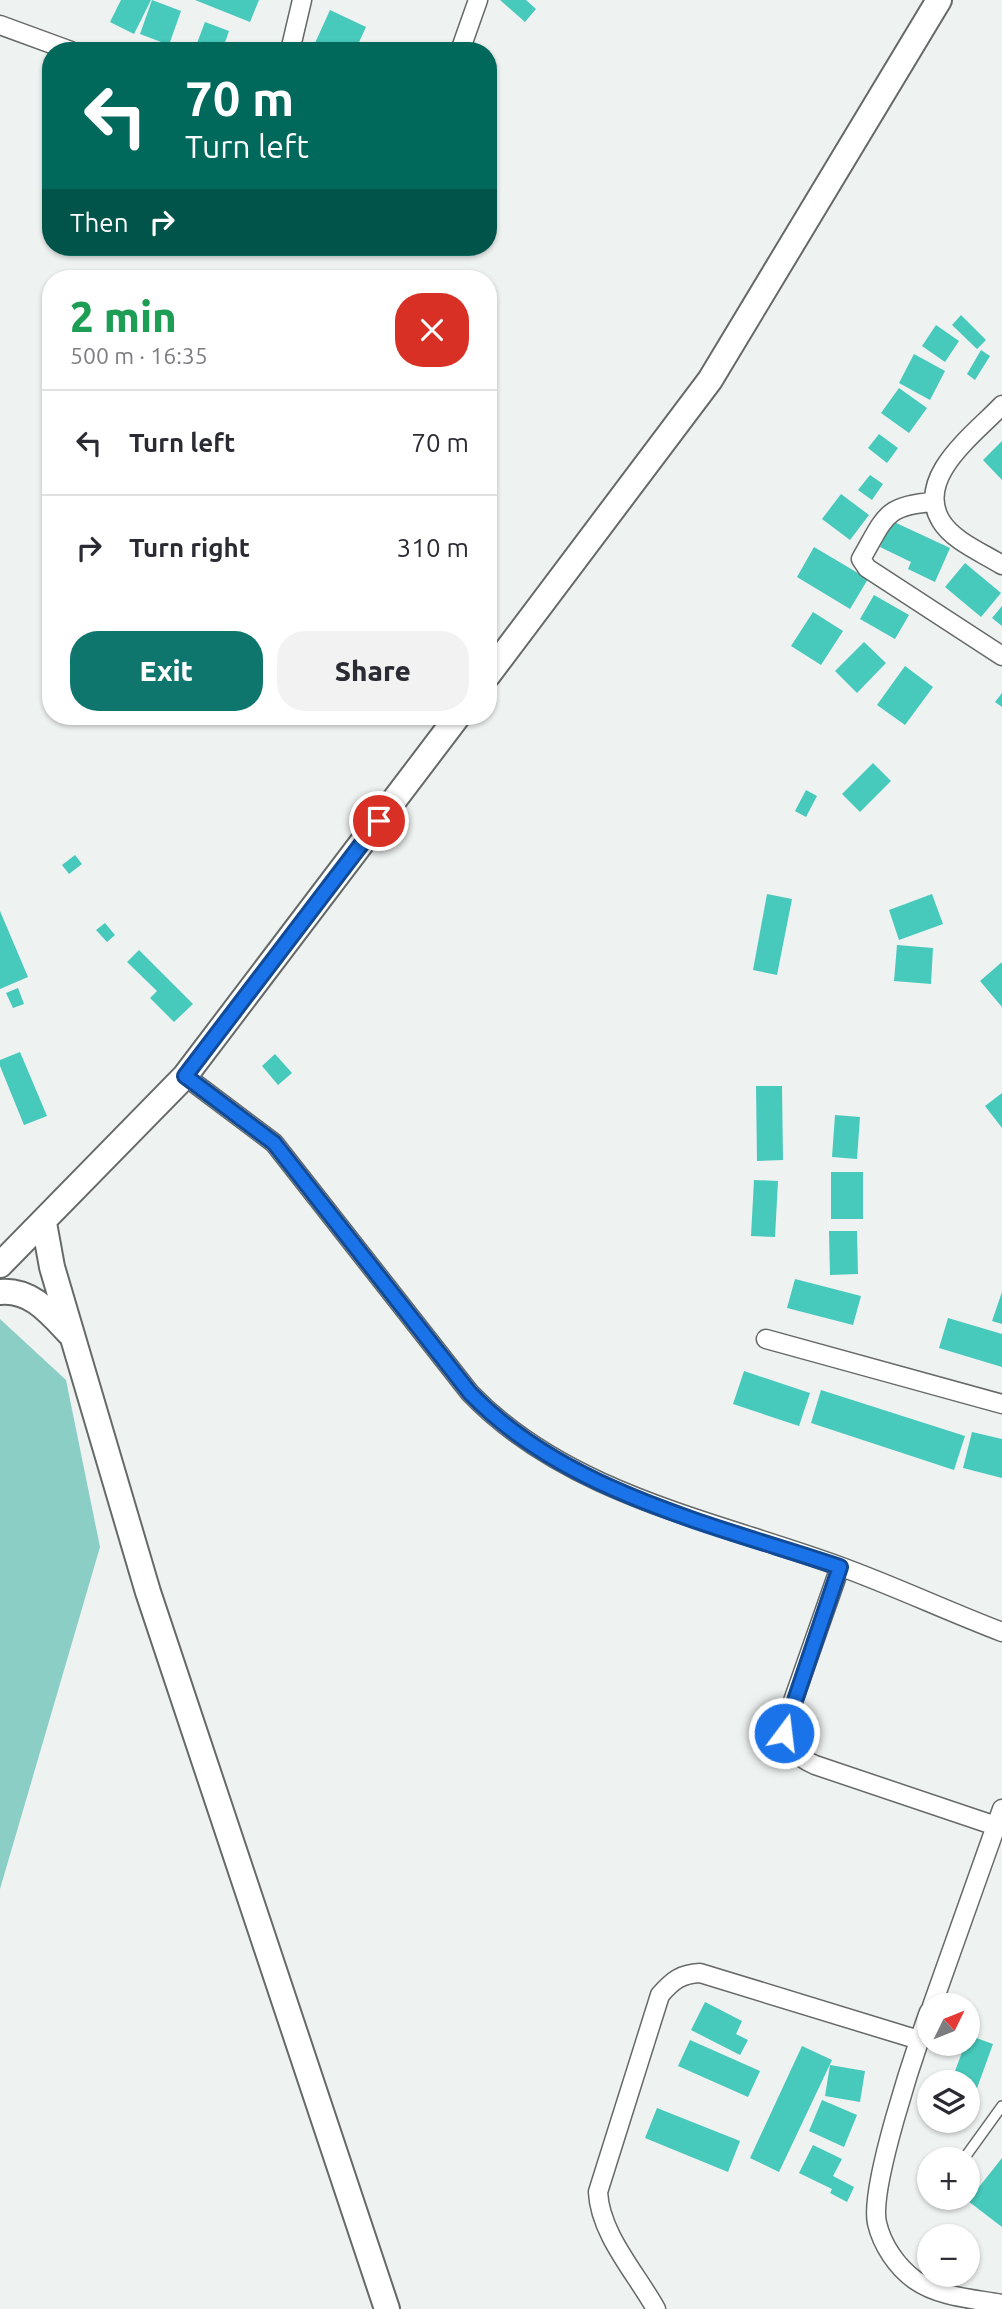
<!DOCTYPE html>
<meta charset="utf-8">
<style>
:root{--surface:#fff;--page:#f2f2f3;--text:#2b2b33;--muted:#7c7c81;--line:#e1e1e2;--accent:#0f766e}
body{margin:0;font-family:Ubuntu,sans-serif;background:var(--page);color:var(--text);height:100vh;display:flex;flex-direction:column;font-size:26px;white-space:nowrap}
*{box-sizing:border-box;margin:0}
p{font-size:23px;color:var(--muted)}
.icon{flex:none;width:38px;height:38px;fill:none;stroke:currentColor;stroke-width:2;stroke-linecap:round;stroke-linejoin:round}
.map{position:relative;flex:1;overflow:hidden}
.side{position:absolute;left:42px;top:270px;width:455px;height:455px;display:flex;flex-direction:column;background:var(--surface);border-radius:28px;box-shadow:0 2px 5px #0004}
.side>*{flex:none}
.guide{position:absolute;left:42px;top:42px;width:455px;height:214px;border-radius:28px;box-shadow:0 2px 5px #0004;background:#00695c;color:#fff;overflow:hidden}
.needle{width:46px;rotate:47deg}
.tools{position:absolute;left:917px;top:1993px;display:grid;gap:14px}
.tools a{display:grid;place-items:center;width:63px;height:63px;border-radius:50%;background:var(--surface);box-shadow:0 2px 5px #0004;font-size:35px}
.pin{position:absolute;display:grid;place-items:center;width:60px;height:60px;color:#fff;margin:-30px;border:4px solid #fff;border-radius:50%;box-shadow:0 2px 7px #0007}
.me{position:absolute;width:77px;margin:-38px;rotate:15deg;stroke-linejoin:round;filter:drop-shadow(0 0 5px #0008)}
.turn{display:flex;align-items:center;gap:24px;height:147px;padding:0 28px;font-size:32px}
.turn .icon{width:91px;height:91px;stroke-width:2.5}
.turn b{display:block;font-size:49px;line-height:60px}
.then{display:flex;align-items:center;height:66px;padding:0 28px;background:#0003;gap:14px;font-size:26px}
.round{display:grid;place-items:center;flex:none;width:74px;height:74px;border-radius:28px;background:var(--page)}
.head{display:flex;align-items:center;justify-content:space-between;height:119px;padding:0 28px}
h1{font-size:42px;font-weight:800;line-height:52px;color:#1e9e55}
.cta{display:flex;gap:14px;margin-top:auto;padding:14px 28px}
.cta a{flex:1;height:80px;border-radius:28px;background:var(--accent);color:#fff;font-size:28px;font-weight:800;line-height:80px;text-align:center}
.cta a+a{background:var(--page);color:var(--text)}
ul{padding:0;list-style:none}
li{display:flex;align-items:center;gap:21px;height:105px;padding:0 28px;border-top:2px solid var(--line)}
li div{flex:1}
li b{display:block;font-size:26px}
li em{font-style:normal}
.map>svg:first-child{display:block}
.green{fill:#8bcec5}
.building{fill:#47c9bc}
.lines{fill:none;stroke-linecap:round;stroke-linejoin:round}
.lane-casing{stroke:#656968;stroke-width:12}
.street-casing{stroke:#656968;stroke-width:21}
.secondary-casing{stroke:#656968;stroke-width:28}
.lane{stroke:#fff;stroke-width:9}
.street{stroke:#fff;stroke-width:18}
.secondary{stroke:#fff;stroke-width:24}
.route-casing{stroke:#114b97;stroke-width:18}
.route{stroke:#1a73e8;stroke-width:12}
</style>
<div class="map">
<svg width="1002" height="2309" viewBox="0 0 1002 2309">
<rect width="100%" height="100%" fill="#eef2f1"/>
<path class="green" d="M0,1319L66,1380L100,1547L0,1889Z"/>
<path class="building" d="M121,0H151L134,34L110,22Z
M152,0L181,11L169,45L140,34Z
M195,0H259L250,22Z
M500,0H526L536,9L525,22Z
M330,10L366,27L355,51H333L315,43Z
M205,22L229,31L222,51H194Z
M961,315L986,340L977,349L952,325Z
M936,325L959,341L945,362L922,346Z
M981,350L990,356L975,380L967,374Z
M914,354L945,371L930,400L899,383Z
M899,388L927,408L909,433L881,413Z
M879,434L898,448L887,463L868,448Z
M1002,441V480L983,460Z
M870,475L883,484L872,500L858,490Z
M841,494L869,515L850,540L822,519Z
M892,521L950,548L935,582L908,569L911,562L880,547Z
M814,547L868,579L850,609L797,577Z
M965,563L1001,593L981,617L945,587Z
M874,595L909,615L895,639L860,619Z
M1002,606V626L992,618Z
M813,612L843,631L821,665L791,646Z
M864,642L886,663L857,693L835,671Z
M905,666L933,687L905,725L877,705Z
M1002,693V707L995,702Z
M873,763L891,781L860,812L842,794Z
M806,790L817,796L806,817L795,811Z
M75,855L82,864L69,874L62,865Z
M767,894L792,899L777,975L753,970Z
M932,894L943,924L899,940L889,910Z
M0,911L28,977L0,989Z
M105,923L115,935L107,942L96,930Z
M897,945L933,948L931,984L894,981Z
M139,950L193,1004L174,1022L150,998L157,991L127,962Z
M1002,962V1007L980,981Z
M18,988L24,1004L13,1008L6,993Z
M20,1052L47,1116L24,1125L0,1066V1060Z
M275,1054L292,1073L278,1085L262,1066Z
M756,1086H782L783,1160L757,1161Z
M1002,1093V1128L985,1106Z
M835,1115L860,1117L857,1159L832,1157Z
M831,1172H863V1219H831Z
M754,1180L778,1181L775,1237L751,1236Z
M829,1231H857L858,1274L830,1275Z
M795,1279L861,1296L853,1325L787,1308Z
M1002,1292V1324L992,1321Z
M948,1318L1002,1334V1367L939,1348Z
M744,1371L810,1393L799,1426L733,1404Z
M821,1390L965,1436L954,1470L811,1423Z
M972,1432L1002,1439V1478L963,1468Z
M705,2002L742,2021L736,2034L748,2040L740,2055L691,2030Z
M968,2035L993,2044L968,2113V2082H951L965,2044H968Z
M690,2040L760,2071L748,2097L678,2066Z
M802,2046L832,2060L779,2172L750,2158Z
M830,2065L865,2071L860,2102L825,2096Z
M822,2100L857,2115L844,2147L809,2131Z
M657,2108L740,2141L728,2172L645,2138Z
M813,2145L842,2159L833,2176L854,2187L847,2202L830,2193L832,2189L799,2173Z
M1002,2158V2227L968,2201Z"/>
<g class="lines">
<g class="lane-casing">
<path id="lane" d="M963,2160L1002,2106"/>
</g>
<g class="street-casing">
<path id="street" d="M0,25L71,51
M290,51L302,0
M460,51L478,0
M1002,405C976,433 914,477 941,521C953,541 983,553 1002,565
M934,502C884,505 885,518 861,559L867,568L1002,656
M185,1076L274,1143L470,1393C567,1494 713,1520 839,1566C894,1586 947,1611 1002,1632
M766,1339L1002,1404
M840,1567L786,1721C782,1745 795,1756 815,1765L996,1826
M932,2006L1002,1809
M929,2012C915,2051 869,2188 877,2223C882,2245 897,2267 915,2280C939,2297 974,2299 1002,2304
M656,2309C636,2273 600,2234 598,2192L660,1995C673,1980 681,1974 700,1973L919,2040"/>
</g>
<g class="secondary-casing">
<path id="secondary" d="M488,675L710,380L939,0
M44,1223L52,1267L148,1592L387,2309
M0,1265L185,1076L458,716
M0,1292C31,1289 50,1313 69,1333"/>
</g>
<use href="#lane" class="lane"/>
<use href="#street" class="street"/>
<use href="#secondary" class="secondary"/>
</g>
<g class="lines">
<g class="route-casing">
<path id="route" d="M379,821L185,1076L274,1143L470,1393C565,1492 714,1525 840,1567L784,1733"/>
</g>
<use href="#route" class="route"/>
</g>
</svg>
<div class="tools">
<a><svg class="needle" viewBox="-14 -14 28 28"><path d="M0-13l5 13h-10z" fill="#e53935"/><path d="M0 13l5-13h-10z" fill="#7c7c81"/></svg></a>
<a><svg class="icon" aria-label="layers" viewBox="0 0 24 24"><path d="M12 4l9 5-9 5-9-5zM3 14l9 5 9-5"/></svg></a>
<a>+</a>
<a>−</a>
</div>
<div class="pin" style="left:379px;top:821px;background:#d93025"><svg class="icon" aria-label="arrive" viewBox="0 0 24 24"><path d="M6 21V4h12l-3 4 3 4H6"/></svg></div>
<svg class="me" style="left:784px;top:1733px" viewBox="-20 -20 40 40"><circle r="17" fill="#1a73e8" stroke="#fff" stroke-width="3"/><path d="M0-11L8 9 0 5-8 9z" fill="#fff"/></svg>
<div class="guide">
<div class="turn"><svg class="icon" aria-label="left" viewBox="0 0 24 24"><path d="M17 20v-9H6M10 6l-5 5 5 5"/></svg><div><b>70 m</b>Turn left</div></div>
<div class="then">Then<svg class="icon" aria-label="right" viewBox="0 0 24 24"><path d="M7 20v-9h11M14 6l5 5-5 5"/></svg></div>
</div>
<section class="side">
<div class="head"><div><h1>2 min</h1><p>500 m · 16:35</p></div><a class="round" style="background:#d93025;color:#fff"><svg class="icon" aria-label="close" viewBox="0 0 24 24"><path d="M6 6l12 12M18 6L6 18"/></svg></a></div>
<ul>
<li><svg class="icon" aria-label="left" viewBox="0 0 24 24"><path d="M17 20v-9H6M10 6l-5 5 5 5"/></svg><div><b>Turn left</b></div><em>70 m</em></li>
<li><svg class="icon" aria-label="right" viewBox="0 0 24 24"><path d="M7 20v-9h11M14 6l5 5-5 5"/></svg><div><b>Turn right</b></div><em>310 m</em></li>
</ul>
<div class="cta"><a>Exit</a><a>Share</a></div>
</section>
</div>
